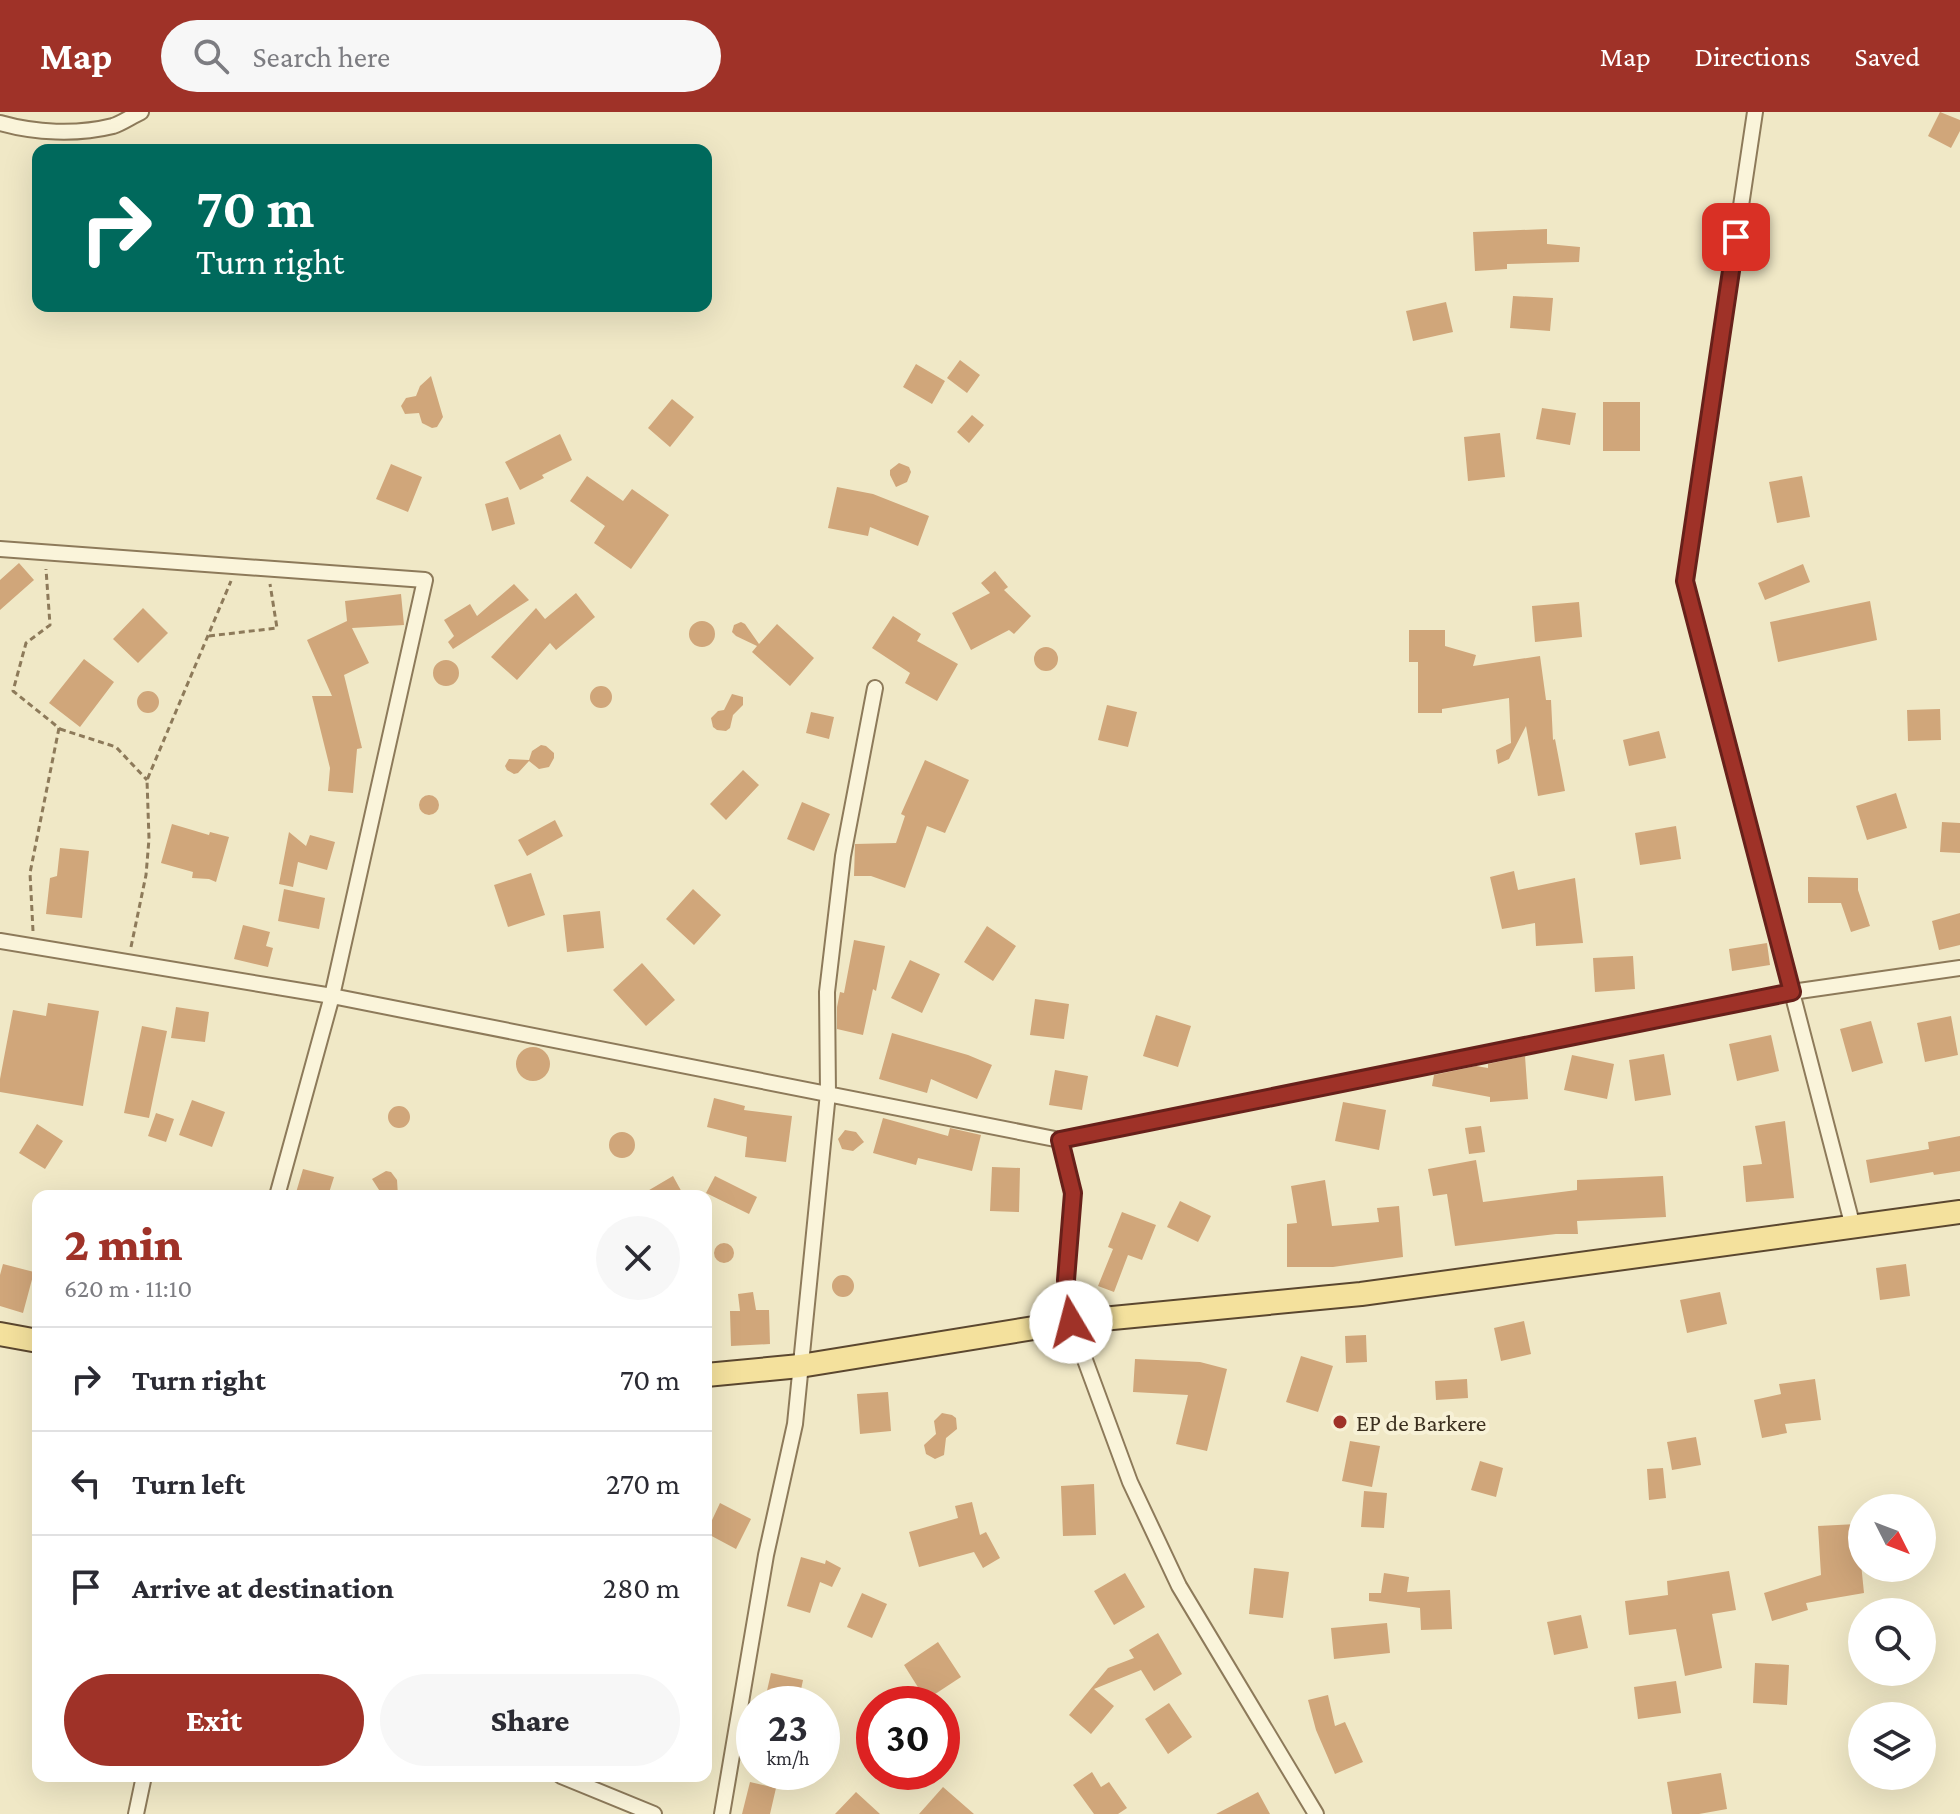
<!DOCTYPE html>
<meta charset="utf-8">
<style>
:root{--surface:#fff;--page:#f7f7f7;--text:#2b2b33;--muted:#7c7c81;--line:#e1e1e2;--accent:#9f3228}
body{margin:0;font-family:"Crimson Pro",serif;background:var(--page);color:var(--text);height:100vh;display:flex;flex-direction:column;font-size:30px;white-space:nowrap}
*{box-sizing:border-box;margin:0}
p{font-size:26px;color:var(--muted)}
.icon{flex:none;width:44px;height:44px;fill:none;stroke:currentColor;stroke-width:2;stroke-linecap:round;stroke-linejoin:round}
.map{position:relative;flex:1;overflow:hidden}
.sheet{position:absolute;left:32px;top:1078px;width:680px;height:592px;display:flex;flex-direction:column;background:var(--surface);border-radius:16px;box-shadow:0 8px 32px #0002}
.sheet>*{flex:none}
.guide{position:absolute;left:32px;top:32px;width:680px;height:168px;border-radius:16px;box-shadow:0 8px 32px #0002;background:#00695c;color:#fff;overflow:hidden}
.needle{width:52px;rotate:132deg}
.controls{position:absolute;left:1848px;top:1382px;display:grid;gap:16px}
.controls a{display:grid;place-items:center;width:88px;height:88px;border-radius:50%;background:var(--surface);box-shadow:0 8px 32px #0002;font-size:40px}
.speed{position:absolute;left:736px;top:1574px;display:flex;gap:16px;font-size:40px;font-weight:700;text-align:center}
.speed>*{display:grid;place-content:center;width:104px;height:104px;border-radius:50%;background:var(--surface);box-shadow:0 8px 32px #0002;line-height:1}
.speed small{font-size:20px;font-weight:400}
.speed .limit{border:12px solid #d22;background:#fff;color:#111}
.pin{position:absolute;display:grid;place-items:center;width:68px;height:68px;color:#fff;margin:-34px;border-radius:16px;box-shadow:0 4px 12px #0006}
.me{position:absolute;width:88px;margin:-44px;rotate:352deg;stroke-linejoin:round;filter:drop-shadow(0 0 6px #0008)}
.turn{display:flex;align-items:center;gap:28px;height:168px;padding:0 32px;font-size:36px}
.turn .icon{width:104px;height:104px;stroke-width:2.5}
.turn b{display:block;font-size:56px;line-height:68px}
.round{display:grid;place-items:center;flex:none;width:84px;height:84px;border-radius:42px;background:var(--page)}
.overview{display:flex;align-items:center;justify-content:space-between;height:136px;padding:0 32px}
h1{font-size:48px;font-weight:800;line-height:60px;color:var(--accent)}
.button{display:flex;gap:16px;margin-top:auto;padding:16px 32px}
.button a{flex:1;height:92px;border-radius:48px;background:var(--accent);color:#fff;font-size:32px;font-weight:800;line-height:92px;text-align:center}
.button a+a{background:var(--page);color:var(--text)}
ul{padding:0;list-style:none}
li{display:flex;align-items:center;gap:24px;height:104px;padding:0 32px;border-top:2px solid var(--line)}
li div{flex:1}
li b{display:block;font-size:30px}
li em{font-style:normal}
header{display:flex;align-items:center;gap:48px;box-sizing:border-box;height:112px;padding:0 40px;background:var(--accent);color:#fff}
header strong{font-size:38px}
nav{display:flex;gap:44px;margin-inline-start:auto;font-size:28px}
.search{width:560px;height:72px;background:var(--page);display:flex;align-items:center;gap:20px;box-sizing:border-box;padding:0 28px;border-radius:44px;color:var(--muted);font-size:30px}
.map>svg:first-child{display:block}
.building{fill:#d0a67a}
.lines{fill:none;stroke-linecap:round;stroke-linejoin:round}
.minor-casing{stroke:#8d7a5a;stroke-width:18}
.primary-casing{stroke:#5b472f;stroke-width:26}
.path{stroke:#8d7a5a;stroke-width:3;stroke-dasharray:6 4;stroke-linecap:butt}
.minor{stroke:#faf4da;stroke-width:14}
.primary{stroke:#f4e19d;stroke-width:22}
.route-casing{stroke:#67201a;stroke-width:20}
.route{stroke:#9f3228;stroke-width:14}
.poi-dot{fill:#9f3228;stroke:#f7f1d6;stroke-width:3}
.labels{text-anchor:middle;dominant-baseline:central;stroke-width:8;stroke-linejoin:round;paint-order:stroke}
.poi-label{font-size:24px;fill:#3c301f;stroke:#f7f1d6;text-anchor:start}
</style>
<header>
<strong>Map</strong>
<div class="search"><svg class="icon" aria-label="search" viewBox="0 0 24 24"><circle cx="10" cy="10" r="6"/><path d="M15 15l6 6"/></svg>Search here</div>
<nav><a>Map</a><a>Directions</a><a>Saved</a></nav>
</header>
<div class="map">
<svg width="1960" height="1702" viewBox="0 0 1960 1702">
<rect width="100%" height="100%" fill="#f0e8c6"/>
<path class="building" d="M1940,0L1960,8V19L1951,36L1928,24Z
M1547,117V132L1580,135L1579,150L1507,152V157L1475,159L1473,120Z
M1513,184L1553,186L1550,219L1510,216Z
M1446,190L1453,220L1413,229L1406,199Z
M960,248L980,263L967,281L947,266Z
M916,252L945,269L932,292L903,275Z
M431,264L443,305L437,315L432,316L422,311L419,301L405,302L401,294L406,286L416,284L420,274Z
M672,287L694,305L670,335L648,316Z
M1603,290H1640V339H1603Z
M1542,296L1576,301L1570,333L1536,327Z
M972,303L984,313L969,331L957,320Z
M1500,321L1505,365L1468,369L1464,325Z
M560,322L572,348L542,363L544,366L520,378L505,350Z
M899,351L909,355L911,360L907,370L896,375L890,363V358Z
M391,352L422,365L408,400L376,387Z
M587,364L623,389L632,377L669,403L631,457L594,431L605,414L570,389Z
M1802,364L1810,405L1777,411L1769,370Z
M837,375L873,382L929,404L918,434L870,415L868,424L828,416Z
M508,385L515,412L492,419L485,392Z
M19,451L34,468L0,498V468Z
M1803,452L1810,470L1765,488L1758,471Z
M995,459L1008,475L1004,478L1031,504L1014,522L1009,518L971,538L952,501L990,481L981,471Z
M514,472L529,488L453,537L448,530L454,524L444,508L470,492L477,504Z
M576,481L595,505L556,538L550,531L517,568L491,545L536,496L545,507Z
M401,482L404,513L352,516L369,551L344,563L362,636L357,637L353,681L328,679L330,656L312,584H332L307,528L347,509L345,489Z
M1870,489L1877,528L1778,550L1770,510Z
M1579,490L1582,525L1535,530L1532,494Z
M143,496L168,521L138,551L113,527Z
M893,504L921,522L917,529L958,552L937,589L905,571L910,561L872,536Z
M689 522a13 13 0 1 1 26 0a13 13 0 1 1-26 0Z
M741,510L745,512L759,532L777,512L814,546L790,574L752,540L757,534L736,524L732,520L734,513Z
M1409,518H1445V534L1476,543L1473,554L1540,544L1546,588H1551L1553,628L1555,627L1565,679L1538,684L1526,614L1509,647L1498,652L1496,638L1511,631L1509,586L1442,597V601H1418V550H1409Z
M1034 547a12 12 0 1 1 24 0a12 12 0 1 1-24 0Z
M84,547L114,570L80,615L49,591Z
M433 561a13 13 0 1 1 26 0a13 13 0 1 1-26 0Z
M590 585a11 11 0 1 1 22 0a11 11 0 1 1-22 0Z
M137 590a11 11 0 1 1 22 0a11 11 0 1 1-22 0Z
M732,582L743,585V593L733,603L730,616L726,619L717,618L713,615L711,606L718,599L724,598Z
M1107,593L1137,600L1128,635L1098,628Z
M1940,597L1941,628L1908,629L1907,598Z
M811,600L834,605L829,627L806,621Z
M1659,619L1666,646L1629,654L1623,628Z
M541,633L546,634L554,641V646L549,655L539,657L529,649L518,661L514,662L507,658L505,654L509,647L529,648L532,639Z
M925,648L969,668L945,721L927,714L905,776L871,764H854L855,732L896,731L905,704L901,702Z
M743,658L759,673L726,708L710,692Z
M1896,681L1907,716L1867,728L1856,694Z
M419 693a10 10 0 1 1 20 0a10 10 0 1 1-20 0Z
M802,690L830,702L814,739L787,727Z
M555,708L563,724L527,744L518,728Z
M1942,710L1960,711V741L1940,740Z
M172,712L209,723L210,720L229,725L216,770L209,767L192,766L193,760L161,751Z
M1676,714L1681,747L1640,753L1635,721Z
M289,720L306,734L310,723L335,730L327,758L298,750L293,775L279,772Z
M60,736L89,739L82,806L46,802L50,766L57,764Z
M1514,759L1518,778L1575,766L1583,831L1536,834L1535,811L1502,817L1490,765Z
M531,761L545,803L508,815L494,773Z
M1808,765L1858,766V778L1870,814L1851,820L1841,791H1808Z
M284,777L325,786L319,817L278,809Z
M693,777L721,803L694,833L666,807Z
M600,799L604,836L567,840L563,803Z
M1960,801V833L1939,838L1932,809Z
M243,813L270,820L266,834L273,836L268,855L234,847Z
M987,814L1016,834L993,869L964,850Z
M854,828L885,834L876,879L873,877L863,923L837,917V895L840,880L844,881Z
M1767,831L1770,853L1732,859L1729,837Z
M1633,844L1635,877L1595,880L1593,846Z
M910,848L940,862L922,901L891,886Z
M642,851L675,888L646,914L613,878Z
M1035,887L1069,892L1064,927L1030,923Z
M48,891L99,899L83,994L0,980V967L13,898L46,904Z
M176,895L209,900L205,930L171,926Z
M1156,903L1191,914L1178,955L1143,944Z
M1951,904L1958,943L1925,950L1917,911Z
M1871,909L1883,951L1852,960L1840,917Z
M142,914L167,919L149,1006L124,1001Z
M892,921L968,943L992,953L977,987L931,967L927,981L879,967Z
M1771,923L1779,959L1737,969L1729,932Z
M516 952a17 17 0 1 1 34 0a17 17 0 1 1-34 0Z
M1664,942L1671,983L1635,989L1629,948Z
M1572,943L1614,952L1607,987L1564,978Z
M1525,944L1528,987L1490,990V985L1432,974L1434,963L1476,954L1488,956V952Z
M1055,958L1088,964L1082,998L1049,993Z
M714,986L745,994L744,998L792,1004L786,1050L745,1045L747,1025L707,1015Z
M192,988L225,1000L212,1035L179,1023Z
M1343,990L1386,998L1379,1038L1335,1029Z
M388 1005a11 11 0 1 1 22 0a11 11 0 1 1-22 0Z
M156,1001L174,1007L166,1030L148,1024Z
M883,1006L948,1024L950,1016L981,1023L972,1059L918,1046L916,1053L873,1041Z
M1785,1009L1794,1086L1746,1090L1743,1054L1762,1052L1755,1014Z
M37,1012L63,1029L45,1057L19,1041Z
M1481,1014L1485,1040L1469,1042L1465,1016Z
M845,1018L856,1020L864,1030L853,1039L842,1037L838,1027Z
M609 1033a13 13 0 1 1 26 0a13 13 0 1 1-26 0Z
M1960,1024V1059L1934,1063L1933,1060L1870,1071L1866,1048L1929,1037L1928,1030Z
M1476,1048L1483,1090L1577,1078V1068L1663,1064L1666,1105L1577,1109L1578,1122H1556L1455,1134L1447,1082L1433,1084L1428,1057Z
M992,1055L1020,1056L1019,1100L990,1099Z
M303,1057L334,1065L328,1084H295Z
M386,1059L391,1060L397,1068L398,1084L381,1081L372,1067Z
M673,1064L684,1084H639Z
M715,1064L757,1085L749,1102L706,1081Z
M1325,1068L1332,1114L1379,1110L1377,1096L1399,1094L1403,1145L1333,1155H1287V1112L1297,1111L1291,1074Z
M1180,1089L1211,1104L1198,1130L1167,1115Z
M1122,1100L1156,1113L1142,1148L1128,1143L1114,1180L1098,1174L1113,1137L1108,1135Z
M714 1141a10 10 0 1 1 20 0a10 10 0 1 1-20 0Z
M3,1152L34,1160L23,1201L0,1194V1163Z
M1906,1152L1910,1184L1880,1188L1876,1156Z
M832 1174a11 11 0 1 1 22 0a11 11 0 1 1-22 0Z
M753,1180L756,1198H769L770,1232L731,1234L730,1199H740L738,1182Z
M1720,1180L1727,1212L1687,1221L1680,1188Z
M1524,1209L1531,1242L1501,1249L1494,1216Z
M1366,1223L1367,1250L1346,1251L1345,1224Z
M1301,1244L1333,1254L1318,1300L1286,1290Z
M1135,1247L1200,1250L1227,1257L1207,1339L1176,1332L1188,1283L1133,1280Z
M1467,1267L1468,1286L1436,1288L1435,1269Z
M1815,1267L1821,1308L1785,1312L1787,1321L1762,1326L1754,1288L1781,1282L1779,1272Z
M888,1280L891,1319L860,1322L857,1282Z
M942,1301L952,1303L956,1306L957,1317L946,1326L944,1343L935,1347L926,1342L924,1333L936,1322L934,1309Z
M1696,1325L1701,1353L1672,1358L1667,1330Z
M1350,1329L1380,1334L1372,1375L1342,1369Z
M1480,1349L1503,1356L1496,1385L1471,1378Z
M1663,1356L1666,1386L1649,1388L1647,1357Z
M1094,1372L1096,1423L1063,1424L1061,1374Z
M1364,1379L1387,1381L1384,1416L1361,1415Z
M972,1390L980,1423L986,1420L1000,1446L983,1456L974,1440L919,1455L909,1420L958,1406L955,1394Z
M720,1391L751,1407L736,1437L706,1421Z
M1857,1412L1864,1481L1806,1491L1808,1498L1772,1509L1764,1481L1821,1463L1818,1414Z
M801,1445L825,1452L826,1448L841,1456L832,1475L820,1470L810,1501L787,1494Z
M1254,1456L1289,1460L1283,1506L1249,1502Z
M1729,1459L1736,1498L1712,1502L1722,1556L1685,1564L1676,1517L1629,1523L1625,1489L1668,1483L1667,1469Z
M1125,1461L1145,1495L1114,1513L1094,1479Z
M1384,1461L1409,1465L1407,1480L1450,1478L1452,1517L1421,1518L1420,1496L1369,1489V1481H1381Z
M862,1481L887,1492L872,1526L847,1515Z
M1581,1503L1588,1536L1554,1543L1547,1510Z
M1387,1511L1390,1541L1334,1547L1331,1516Z
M1158,1521L1182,1562L1154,1579L1141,1558L1094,1577L1114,1594L1091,1622L1069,1603L1108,1556L1134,1546L1129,1538Z
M938,1530L961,1565L926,1588L904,1553Z
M1755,1551L1789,1553L1787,1593L1753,1591Z
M771,1561L803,1568L798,1592H764Z
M1676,1569L1681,1601L1638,1607L1634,1575Z
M1328,1583L1335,1614L1345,1610L1363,1650L1335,1662L1316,1618L1308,1588Z
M1169,1591L1192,1625L1168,1642L1145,1607Z
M1092,1660L1101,1675L1109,1670L1127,1696L1118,1702H1094L1073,1673Z
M1721,1661L1727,1697L1699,1702H1672L1667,1670Z
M750,1670L776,1676L770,1702H742Z
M943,1675L974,1702H919Z
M856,1680L880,1702H835Z
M1258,1680L1270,1702H1216Z"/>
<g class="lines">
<g class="minor-casing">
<path id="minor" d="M1755,0L1685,469L1853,1115
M0,11C35,21 77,23 113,14C122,11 132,4 141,0
M0,437L425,468L332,884L277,1084
M0,829L332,884L1060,1028L1792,880L1960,856
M1060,1028L1073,1081L1066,1168L1071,1210L1130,1370L1179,1474L1316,1702
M561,1664L654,1702
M136,1702L144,1664
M722,1702L766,1443L795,1312L828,981L827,880L843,744L875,576"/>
</g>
<g class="primary-casing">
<path id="primary" d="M0,1222L38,1229
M706,1263L800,1254L1071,1210L1361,1182L1960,1100"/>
</g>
<path class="path" d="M209,524L277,516L270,472
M60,617L116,635L147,668
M33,819L30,761L59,616L13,579L26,531L50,513L46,457
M131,835L146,763L149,727L147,668L231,469"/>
<use href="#minor" class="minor"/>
<use href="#primary" class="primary"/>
</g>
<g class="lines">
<g class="route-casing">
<path id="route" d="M1071,1210L1066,1168L1073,1081L1060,1028L1792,880L1685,469L1736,125"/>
</g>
<use href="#route" class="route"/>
</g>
<circle class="poi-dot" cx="1340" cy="1310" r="8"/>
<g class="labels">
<g class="poi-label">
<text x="1356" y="1310">EP de Barkere</text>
</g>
</g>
</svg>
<div class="controls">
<a><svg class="needle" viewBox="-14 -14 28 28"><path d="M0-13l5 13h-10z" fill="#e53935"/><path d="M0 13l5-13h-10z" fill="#7c7c81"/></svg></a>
<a><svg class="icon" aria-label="search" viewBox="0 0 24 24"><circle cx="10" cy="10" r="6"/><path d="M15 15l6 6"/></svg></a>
<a><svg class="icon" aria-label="layers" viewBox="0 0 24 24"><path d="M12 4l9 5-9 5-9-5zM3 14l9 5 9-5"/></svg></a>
</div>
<div class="speed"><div>23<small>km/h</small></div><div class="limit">30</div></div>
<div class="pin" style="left:1736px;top:125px;background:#d93025"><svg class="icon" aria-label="arrive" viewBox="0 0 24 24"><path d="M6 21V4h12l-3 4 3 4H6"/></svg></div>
<svg class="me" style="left:1071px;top:1210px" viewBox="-20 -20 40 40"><circle r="19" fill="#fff"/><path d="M0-13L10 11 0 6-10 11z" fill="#9f3228"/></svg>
<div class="guide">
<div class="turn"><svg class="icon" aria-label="right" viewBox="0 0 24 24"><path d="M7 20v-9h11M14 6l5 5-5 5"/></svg><div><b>70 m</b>Turn right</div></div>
</div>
<section class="sheet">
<div class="overview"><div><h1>2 min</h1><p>620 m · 11:10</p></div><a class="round"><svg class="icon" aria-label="close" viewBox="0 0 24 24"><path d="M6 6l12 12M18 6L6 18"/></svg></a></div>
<ul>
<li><svg class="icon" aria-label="right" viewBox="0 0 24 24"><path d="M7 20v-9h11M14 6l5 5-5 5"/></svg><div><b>Turn right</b></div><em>70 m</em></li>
<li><svg class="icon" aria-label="left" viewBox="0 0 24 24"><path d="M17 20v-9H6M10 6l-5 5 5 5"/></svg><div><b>Turn left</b></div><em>270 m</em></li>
<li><svg class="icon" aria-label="arrive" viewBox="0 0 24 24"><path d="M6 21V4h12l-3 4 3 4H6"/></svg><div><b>Arrive at destination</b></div><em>280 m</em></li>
</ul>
<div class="button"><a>Exit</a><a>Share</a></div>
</section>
</div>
